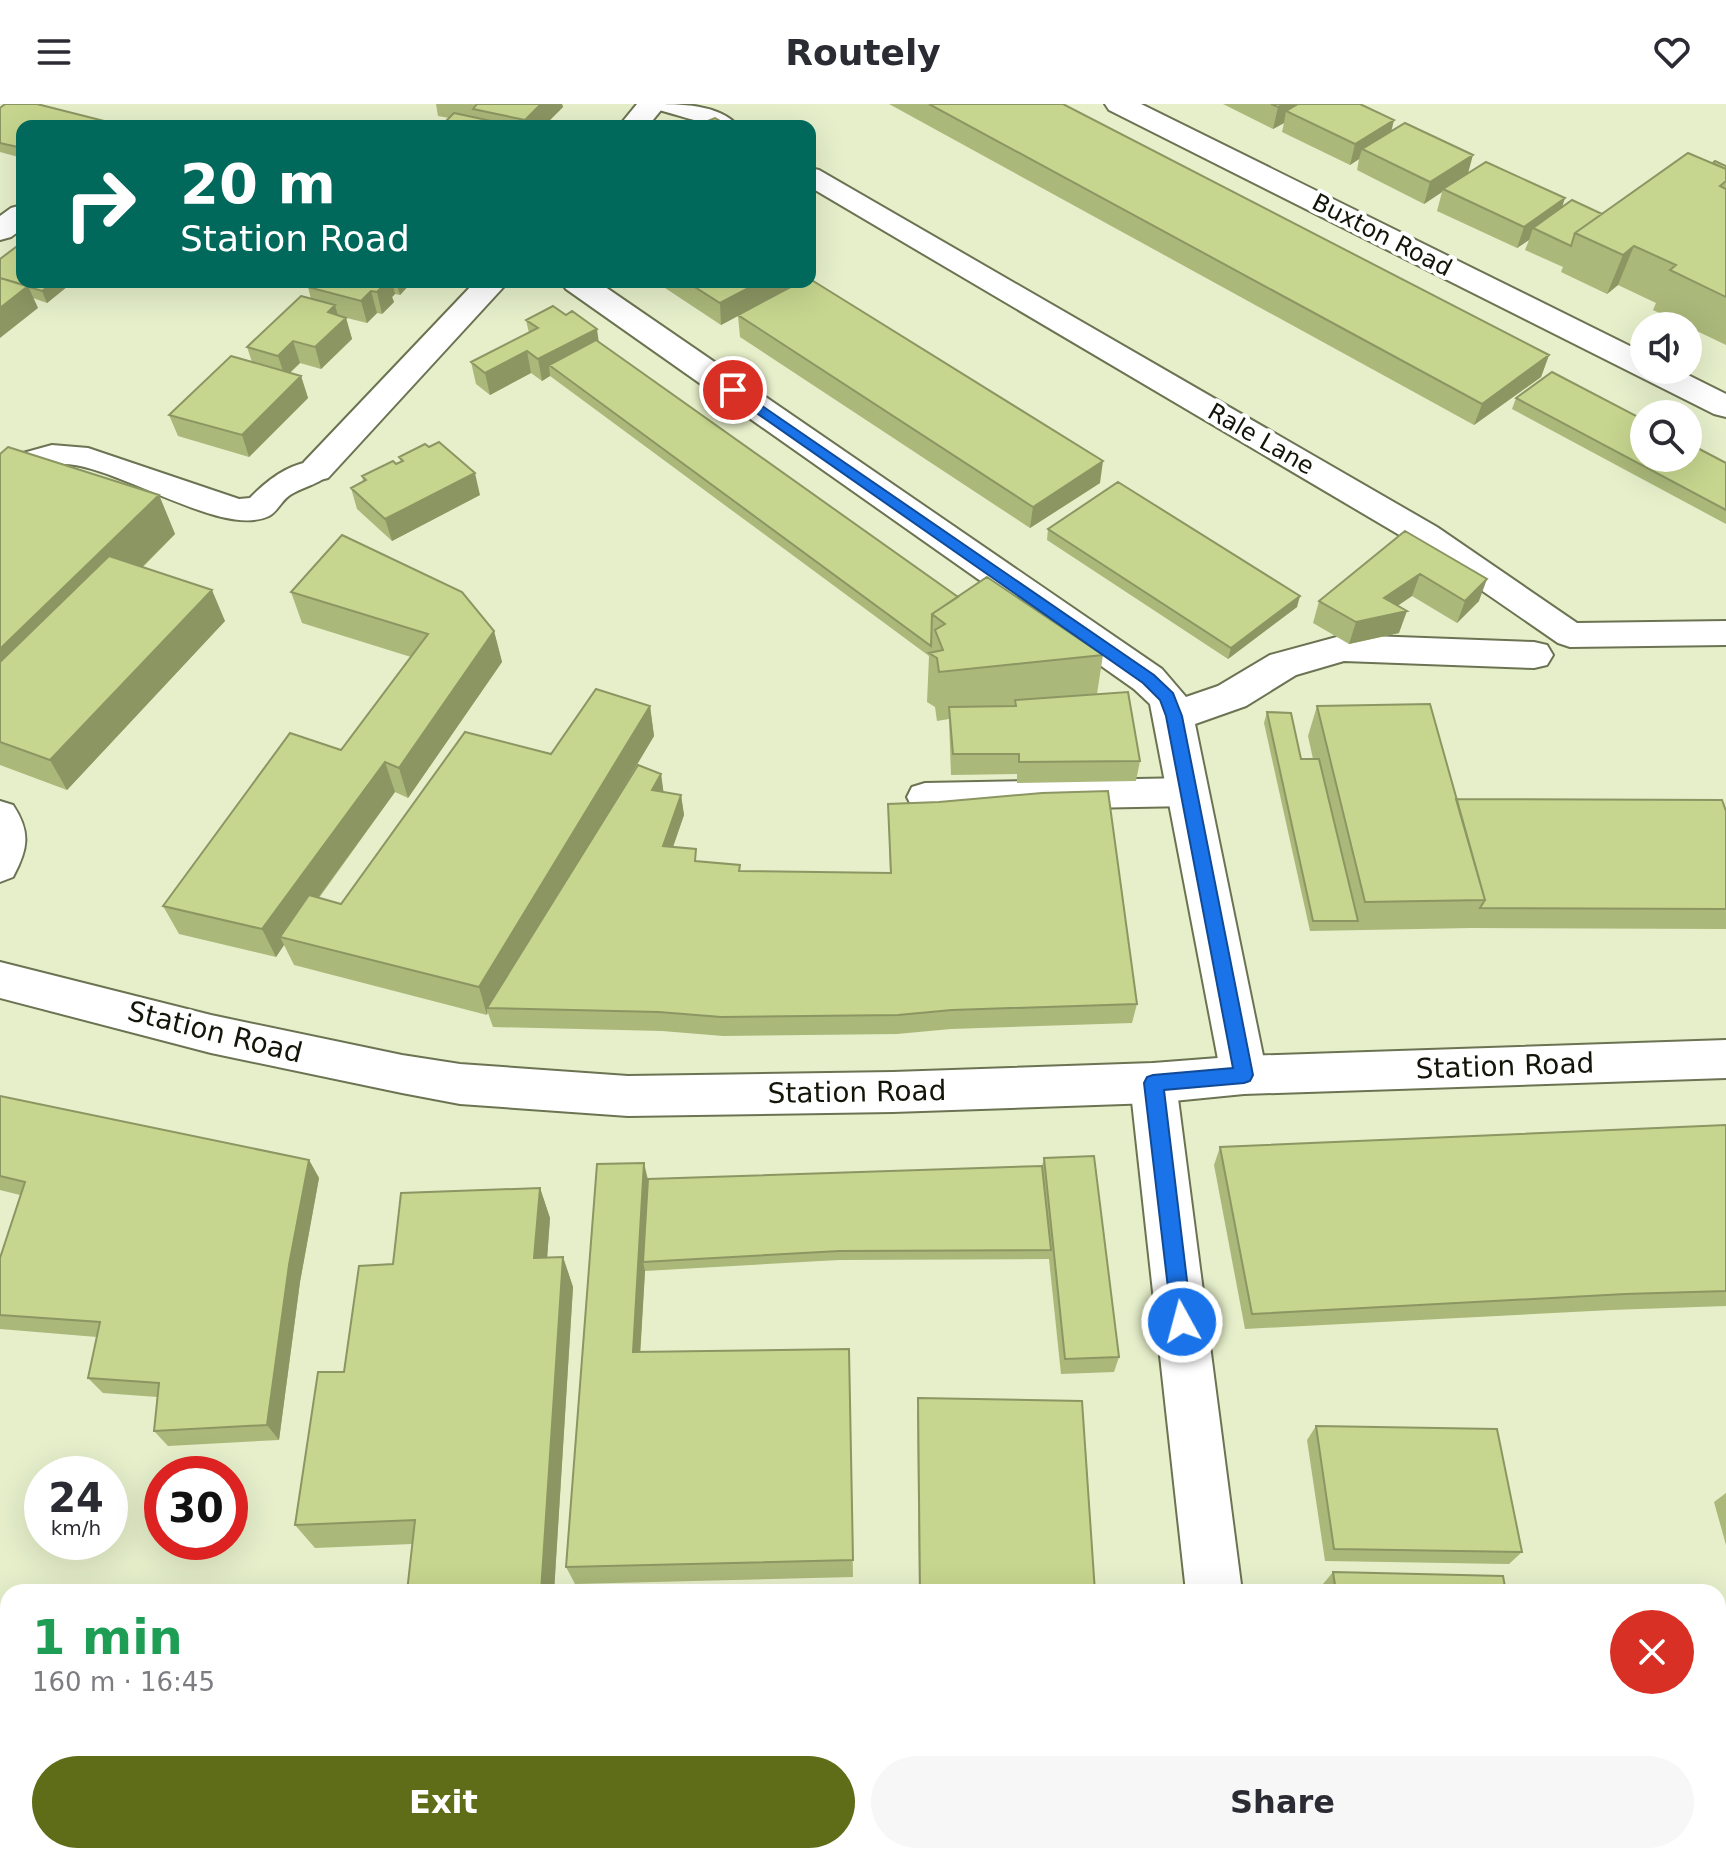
<!DOCTYPE html>
<meta charset="utf-8">
<style>
:root{--surface:#fff;--page:#f7f7f7;--text:#2b2b33;--muted:#7c7c81;--accent:#5f6d18}
body{margin:0;font-family:"DejaVu Sans",sans-serif;background:var(--page);color:var(--text);height:100vh;display:flex;flex-direction:column;font-size:30px;white-space:nowrap}
*{box-sizing:border-box;margin:0}
p{font-size:26px;color:var(--muted)}
.icon{flex:none;width:44px;height:44px;fill:none;stroke:currentColor;stroke-width:2;stroke-linecap:round;stroke-linejoin:round}
.map{position:relative;flex:1;overflow:hidden}
.side{position:absolute;left:0px;top:1480px;width:1726px;height:280px;display:flex;flex-direction:column;background:var(--surface);border-radius:24px 24px 0 0;box-shadow:0 8px 32px #0002}
.side>*{flex:none}
.banner{position:absolute;left:16px;top:16px;width:800px;height:168px;border-radius:16px;box-shadow:0 8px 32px #0002;background:#00695c;color:#fff;overflow:hidden}
.controls{position:absolute;left:1630px;top:208px;display:grid;gap:16px}
.controls a{display:grid;place-items:center;width:72px;height:72px;border-radius:50%;background:var(--surface);box-shadow:0 8px 32px #0002;font-size:40px}
.speed{position:absolute;left:24px;top:1352px;display:flex;gap:16px;font-size:40px;font-weight:700;text-align:center}
.speed>*{display:grid;place-content:center;width:104px;height:104px;border-radius:50%;background:var(--surface);box-shadow:0 8px 32px #0002;line-height:1}
.speed small{font-size:20px;font-weight:400}
.speed .limit{border:12px solid #d22;background:#fff;color:#111}
.pin{position:absolute;display:grid;place-items:center;width:68px;height:68px;color:#fff;margin:-34px;border:4px solid #fff;border-radius:50%;box-shadow:0 2px 8px #0007}
.me{position:absolute;width:88px;margin:-44px;rotate:353deg;stroke-linejoin:round;filter:drop-shadow(0 0 6px #0008)}
.turn{display:flex;align-items:center;gap:28px;height:168px;padding:0 32px;font-size:36px}
.turn .icon{width:104px;height:104px;stroke-width:2.5}
.turn b{display:block;font-size:56px;line-height:68px}
.round{display:grid;place-items:center;flex:none;width:84px;height:84px;border-radius:42px;background:var(--page)}
.headline{display:flex;align-items:center;justify-content:space-between;height:136px;padding:0 32px}
h1{font-size:48px;font-weight:800;line-height:60px;color:#1e9e55}
.primary-button{display:flex;gap:16px;margin-top:auto;padding:16px 32px}
.primary-button a{flex:1;height:92px;border-radius:48px;background:var(--accent);color:#fff;font-size:32px;font-weight:800;line-height:92px;text-align:center}
.primary-button a+a{background:var(--page);color:var(--text)}
header{display:flex;justify-content:space-between;align-items:center;height:104px;padding:0 32px;background:var(--surface);font-size:36px;font-weight:800}
.map>svg:first-child{display:block}
.lines{fill:none;stroke-linecap:round;stroke-linejoin:round}
.lane-casing{stroke:#6b7352;stroke-width:4}
.street-casing{stroke:#6b7352;stroke-width:4}
.primary-casing{stroke:#6b7352;stroke-width:4}
.lane{fill:#fff;fill-rule:evenodd}
.street{fill:#fff;fill-rule:evenodd}
.primary{fill:#fff;fill-rule:evenodd}
.wall{fill:#aab87a}
.shaded-wall{fill:#8b9663}
.building{fill:#c6d68e;stroke:#8b9663;stroke-width:2}
.route{fill:#1a73e8;stroke:#114b97;stroke-width:2}
.labels{text-anchor:middle;dominant-baseline:central;stroke-width:8;stroke-linejoin:round;paint-order:stroke}
.far-street-label{font-size:24px;fill:#121508;stroke:#fff}
.street-label{font-size:28px;fill:#121508;stroke:#fff}
</style>
<header><svg class="icon" aria-label="menu" viewBox="0 0 24 24"><path d="M4 6h16M4 12h16M4 18h16"/></svg>Routely<svg class="icon" aria-label="heart" viewBox="0 0 24 24"><path d="M12 20l-8-8c-3-5 5-10 8-4 3-6 11-1 8 4z"/></svg></header>
<div class="map">
<svg width="1726" height="1760" viewBox="0 0 1726 1760">
<rect width="100%" height="100%" fill="#e6efca"/>
<g class="lines">
<g class="lane-casing">
<path id="lane" d="M651,0C680,0 719,0 738,22C706,22 686,13 655,5Z
M810,64L819,66L1437,423L1577,519L1726,517V541L1570,543L1558,539L1413,439L810,83Z
M52,341L88,344L239,395L250,394C268,375 299,351 327,359L332,366C323,380 304,382 290,391C282,396 277,408 269,412C222,435 116,360 63,360C35,360 24,388 0,394V367L23,349Z
M1190,674L1203,678L1208,688L1203,698L1190,702L925,707L912,703L907,693L912,683L925,679Z
M0,697L13,701C31,728 28,745 13,773L0,778Z"/>
</g>
<g class="street-casing">
<path id="street" d="M637,0H666L648,22H619Z
M1105,0H1141L1644,249V266H1678L1726,290V313L1714,310L1109,6Z
M22,101V125L11,133L0,136V112L11,104Z
M475,178H508L328,374L316,377L304,374L299,366L304,358Z
M561,178H598L1162,565L1186,593L1218,582L1270,551L1344,531L1534,538L1547,541L1553,551L1547,561L1534,564L1344,557L1296,571L1246,602L1195,620L1267,971L1260,985L1244,990L1228,985L1221,971L1150,600L1134,585L566,185Z
M1153,959L1169,965L1176,979L1242,1488H1186L1130,979L1137,965Z
M1216,1752H1276L1277,1760H1217Z"/>
</g>
<g class="primary-casing">
<path id="primary" d="M0,858L211,911L402,951L460,960L628,972L893,968L1153,959L1244,952L1726,936V974L1244,990L1153,999L893,1008L628,1012L460,1000L402,989L211,949L0,894Z"/>
</g>
<use href="#lane" class="lane"/>
<use href="#street" class="street"/>
<use href="#primary" class="primary"/>
</g>
<path class="wall" d="M436,0H562L563,3L544,22H441L449,14L438,12Z
M889,0H1063L1549,251L1541,273L1474,321Z
M1223,0H1360L1391,28L1468,69L1562,103L1602,110L1713,59L1726,62V241L1653,206L1656,199L1618,181L1607,190L1561,168L1563,163L1525,146L1529,136L1517,144L1437,107L1442,88L1424,100L1357,66L1359,55L1350,61L1282,28L1284,19L1273,25Z
M0,4L22,22V54L0,48Z
M0,155L73,178L47,199L33,194L38,204Z
M313,178H412L400,191L395,190L392,193L394,198L382,210L377,209L367,219L343,213L346,214L352,235L321,265L300,259L290,269L301,272L308,294L249,353L178,332L169,311L252,258L247,243L311,195L308,183Z
M656,178H790V183L1100,379L1030,424L740,233L738,212L721,221Z
M526,216L599,238L958,493L1103,551L1097,590L1140,657L1136,677L1017,679V670L951,671L949,615L937,617L935,603L927,598L929,552L550,272L542,277L531,269L490,291L476,280L471,258L529,229Z
M1516,294L1726,359V420L1512,305Z
M0,350L159,391L175,430L143,463L225,517L67,686L0,661Z
M399,353L480,391L392,437L357,405L351,384L363,377L362,372L401,358Z
M1048,425L1297,503L1228,555L1047,436Z
M1405,427L1479,497L1457,519L1412,492L1397,502L1399,529L1349,540L1313,519L1319,497Z
M291,488L494,527L502,558L408,694L395,688L319,794L341,800L551,650L650,602L654,632L612,703L661,670L663,688L681,691L684,711L673,743L698,758L740,761V767L890,769L888,700L1137,900L1132,919L951,925L897,930L723,932L662,927L493,923L488,909L487,911L294,861L284,841L276,853L179,830L163,802L341,646L411,553L302,519Z
M1317,602L1456,695L1726,707V825L1471,824L1310,827L1264,619L1267,608L1301,655H1313L1308,632Z
M0,992L309,1056L319,1074L300,1178L279,1336L168,1342L154,1327L157,1293L103,1289L88,1274L97,1233L0,1225V1154L20,1091L0,1086Z
M1726,1021V1202L1611,1206L1245,1225L1214,1061L1220,1043Z
M1044,1054L1119,1253L1114,1268L1061,1270L1049,1155L839,1156L645,1167L640,1248L849,1245L853,1473L575,1480L566,1463L644,1059L648,1075L1042,1062Z
M540,1084L550,1114L547,1154L563,1153L573,1183L554,1488H407L412,1440L315,1444L295,1421L344,1268L393,1160Z
M918,1294L1095,1488H919L917,1309Z
M1316,1322L1522,1448L1509,1460L1325,1457L1307,1336Z
M1726,1389V1441L1714,1398Z
M1333,1468L1506,1488H1324L1323,1480Z
M1371,1752H1494L1496,1760H1373Z"/>
<path class="shaded-wall" d="M541,0H562L563,3L544,22H526L525,16Z
M1283,0H1311L1286,7L1284,19L1273,25L1278,3Z
M1394,16L1389,37L1362,45L1359,55L1350,61L1355,40Z
M1473,51L1467,73L1443,85L1442,88L1424,100L1430,78Z
M1565,94L1558,116L1533,124L1529,136L1517,144L1524,123Z
M1634,142L1618,181L1607,190L1623,151Z
M54,178H73L47,199L42,187Z
M384,178H392L395,190L392,193L394,198L382,210L377,188Z
M396,178H412L400,191Z
M760,178H790V184L721,221L720,199Z
M28,182L38,204L0,234V204Z
M371,187L377,209L367,219L361,197Z
M335,201L340,219L346,214L352,235L321,265L315,243L328,208Z
M597,225L600,247L549,261L550,272L542,277L538,255Z
M293,237L300,259L285,273L278,252Z
M527,247L531,269L490,291L485,269Z
M1549,251L1541,273L1474,321L1482,300Z
M301,272L308,294L249,353L242,331Z
M1103,357L1100,379L1030,424L1033,403Z
M475,369L480,391L392,437L385,415Z
M159,391L175,430L0,605V545Z
M1420,470L1412,492L1381,513L1407,507L1399,529L1349,540L1356,518L1384,494Z
M1487,475L1479,497L1457,519L1465,497Z
M212,486L225,517L67,686L50,656Z
M1300,492L1297,503L1228,555L1231,544Z
M494,527L502,558L408,694L399,664Z
M650,602L654,632L491,904H487V911L479,883Z
M385,658L395,688L288,835L280,833L284,841L276,853L262,825Z
M661,670L664,691L652,686Z
M681,691L684,711L666,763L663,742Z
M309,1056L319,1074L300,1178L279,1336L267,1321L289,1161Z
M644,1059L649,1084L643,1158L645,1167L639,1270L633,1248Z
M540,1084L550,1114L545,1184L534,1154Z
M563,1153L573,1183L554,1488H541Z
M341,1752H354L353,1760H341Z"/>
<path class="building" d="M5,0H37L124,22H22V44L0,39V4Z
M477,0H541L525,16L473,5Z
M929,0H1063L1549,251L1482,300Z
M1271,0H1283L1278,3Z
M1298,0H1360L1394,16L1355,40L1286,7Z
M454,9L515,22H441Z
M715,14L729,22L698,21Z
M1405,19L1473,51L1430,78L1362,45Z
M1688,49L1726,65V77L1720,82L1726,85V193L1670,166L1676,161L1634,142L1623,151L1575,129Z
M1715,57L1726,62V65L1713,59Z
M1486,58L1565,94L1524,123L1443,85Z
M1572,96L1602,110L1575,129L1571,142L1533,124Z
M20,140L22,141V178H54L42,187L0,174V155Z
M0,174L28,182L0,204Z
M810,175L1103,357L1033,403L738,211L800,178H810Z
M313,178H387L377,188L371,187L361,197L308,183Z
M687,178H760L720,199Z
M301,192L335,201L328,208L346,214L315,243L293,237L278,252L247,243Z
M553,202L566,211L572,207L597,225L538,255L527,247L485,269L471,258L538,224L526,216Z
M596,236L958,493L932,510L931,542L549,261Z
M231,252L301,272L242,331L169,311Z
M1552,268L1644,316V354H1688V339L1726,359V406L1516,294Z
M439,338L475,369L385,415L351,384L366,376L362,372L393,357L396,360L403,357L399,353L425,340L429,343Z
M8,343L159,391L0,545V350Z
M1118,378L1300,492L1231,544L1048,425Z
M1405,427L1487,475L1465,497L1420,470L1384,494L1407,507L1356,518L1319,497Z
M342,431L462,488L494,527L399,664L385,658L262,825L163,802L290,629L341,646L428,530L291,488Z
M109,452L212,486L50,656L0,638V558Z
M987,473L1103,551L939,568L937,554L929,549L943,546L935,526L945,520L932,510Z
M596,585L650,602L479,883L280,833L309,791L341,800L465,628L551,650Z
M1128,588L1140,657L1019,658V650H953L949,603L1016,602L1015,596Z
M1430,600L1485,796L1365,798L1317,602Z
M1267,608L1291,609L1301,655H1319L1358,817H1313Z
M638,661L661,670L652,686L681,691L663,742L696,745L695,757L740,761L739,767L891,769L888,700L939,698L1042,689L1108,687L1137,900L952,906L898,911L721,913L659,908L487,904Z
M1456,695L1722,696L1726,707V805L1480,804L1485,796Z
M0,992L309,1056L289,1161L267,1321L154,1327L159,1279L88,1274L100,1218L0,1211V1154L25,1078L0,1072Z
M1726,1021V1187L1625,1190L1252,1210L1220,1043Z
M1094,1052L1119,1253L1065,1255L1044,1054Z
M644,1059L633,1248L849,1245L853,1456L566,1463L597,1060Z
M1042,1062L1051,1146L839,1147L643,1158L648,1075Z
M540,1084L534,1154L563,1153L541,1488H407L415,1416L295,1421L318,1268H344L359,1162L393,1160L401,1089Z
M918,1294L1082,1297L1095,1488H920Z
M1316,1322L1497,1325L1522,1448L1334,1445Z
M1333,1468L1503,1472L1506,1488H1336Z
M93,1752H341V1760H0V1759Z
M922,1752H1114L1115,1760H922Z
M1384,1752H1494L1496,1760H1385Z"/>
<path class="route" d="M733,282L1154,571L1173,589L1182,612L1253,971L1250,977L1244,979L1164,986L1192,1218L1189,1225L1182,1228L1175,1225L1172,1218L1144,979L1147,973L1153,971L1233,964L1166,612L1160,596L1143,579L728,289L726,286Z"/>
<g class="labels">
<g class="far-street-label">
<text transform="translate(1382 131) rotate(27)">Buxton Road</text>
<text transform="translate(1261 335) rotate(30)">Rale Lane</text>
</g>
<g class="street-label">
<text transform="translate(215 928) rotate(14)">Station Road</text>
<text transform="translate(1505 962) rotate(-2)">Station Road</text>
<text transform="translate(857 988) rotate(-1)">Station Road</text>
</g>
</g>
</svg>
<div class="controls">
<a><svg class="icon" aria-label="sound" viewBox="0 0 24 24"><path d="M4 9h4l5-4v14l-5-4H4zM17 9q2 3 0 6"/></svg></a>
<a><svg class="icon" aria-label="search" viewBox="0 0 24 24"><circle cx="10" cy="10" r="6"/><path d="M15 15l6 6"/></svg></a>
</div>
<div class="speed"><div>24<small>km/h</small></div><div class="limit">30</div></div>
<div class="pin" style="left:733px;top:286px;background:#d93025"><svg class="icon" aria-label="arrive" viewBox="0 0 24 24"><path d="M6 21V4h12l-3 4 3 4H6"/></svg></div>
<svg class="me" style="left:1182px;top:1218px" viewBox="-20 -20 40 40"><circle r="17" fill="#1a73e8" stroke="#fff" stroke-width="3"/><path d="M0-11L8 9 0 5-8 9z" fill="#fff"/></svg>
<div class="banner">
<div class="turn"><svg class="icon" aria-label="right" viewBox="0 0 24 24"><path d="M7 20v-9h11M14 6l5 5-5 5"/></svg><div><b>20 m</b>Station Road</div></div>
</div>
<section class="side">
<div class="headline"><div><h1>1 min</h1><p>160 m · 16:45</p></div><a class="round" style="background:#d93025;color:#fff"><svg class="icon" aria-label="close" viewBox="0 0 24 24"><path d="M6 6l12 12M18 6L6 18"/></svg></a></div>
<div class="primary-button"><a>Exit</a><a>Share</a></div>
</section>
</div>
